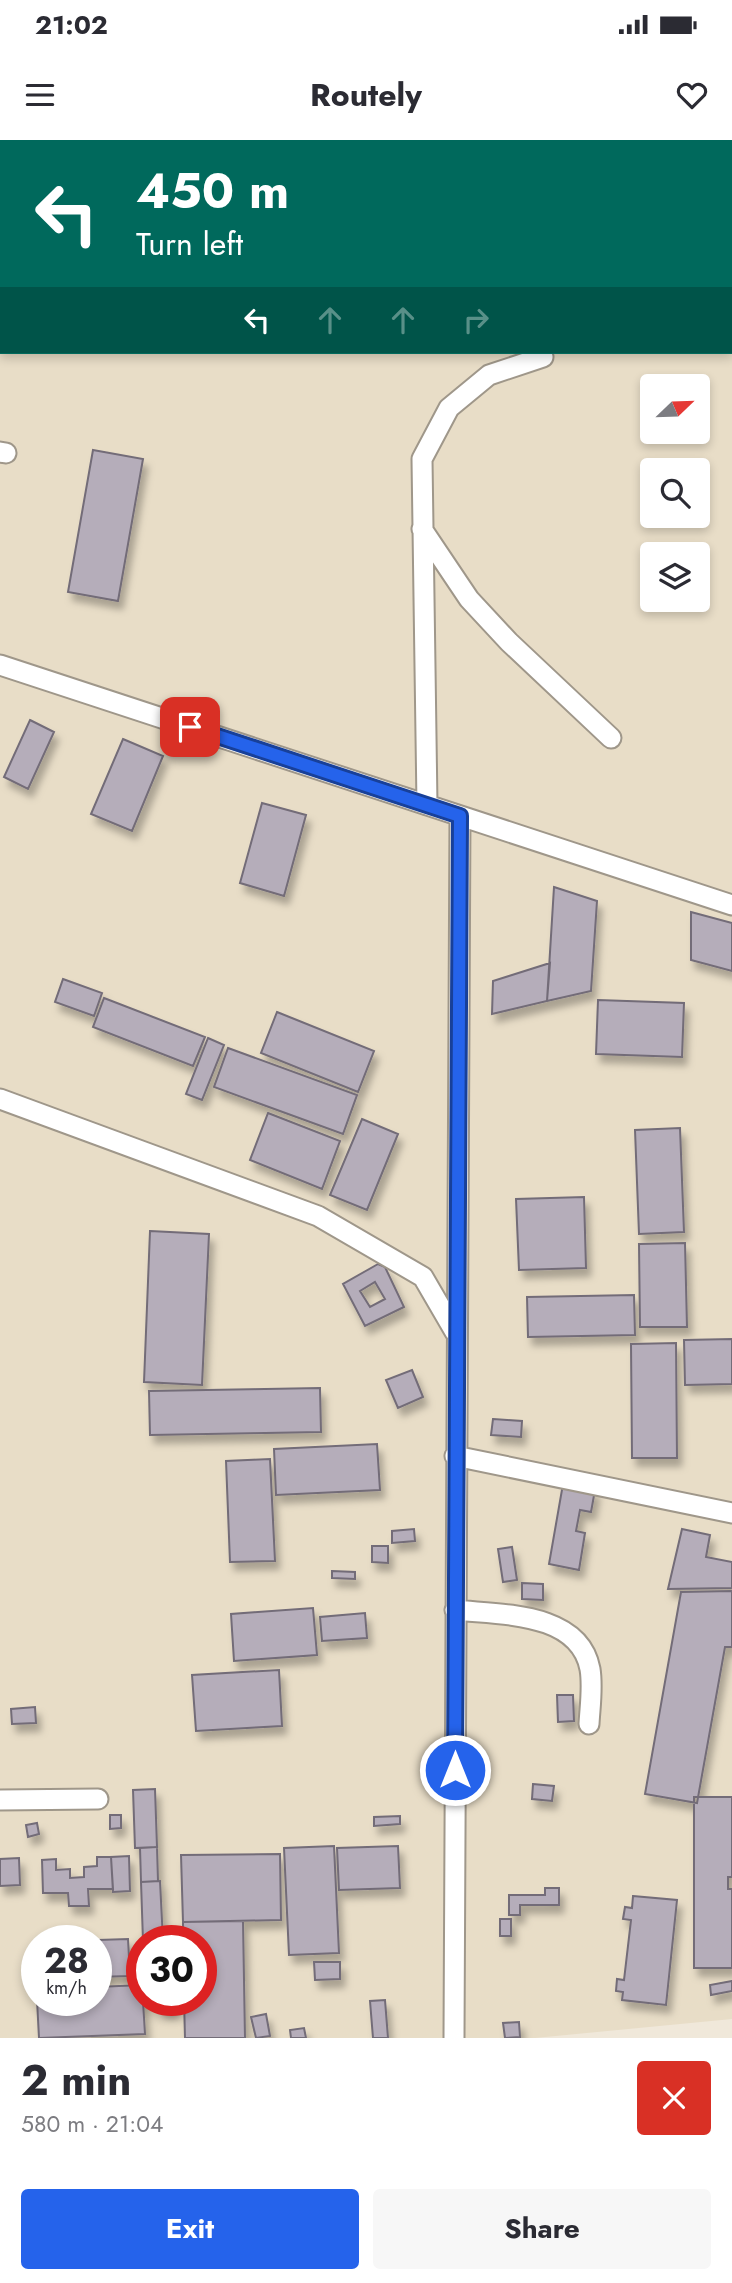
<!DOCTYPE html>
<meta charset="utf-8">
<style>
:root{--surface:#fff;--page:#f7f7f7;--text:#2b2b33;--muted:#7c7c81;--accent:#2563eb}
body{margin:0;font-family:Jost,sans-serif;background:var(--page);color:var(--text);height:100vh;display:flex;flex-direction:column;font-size:26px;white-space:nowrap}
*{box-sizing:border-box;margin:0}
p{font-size:23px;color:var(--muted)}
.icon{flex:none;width:38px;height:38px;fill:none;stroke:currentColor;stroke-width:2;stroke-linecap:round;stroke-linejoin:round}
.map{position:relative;height:1898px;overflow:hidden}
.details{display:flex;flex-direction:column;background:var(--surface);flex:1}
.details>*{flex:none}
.hud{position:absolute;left:0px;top:0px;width:733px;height:214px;box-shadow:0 4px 10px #0003;background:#00695c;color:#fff;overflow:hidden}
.needle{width:46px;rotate:67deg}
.fabs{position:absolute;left:640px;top:234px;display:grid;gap:14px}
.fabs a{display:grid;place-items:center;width:70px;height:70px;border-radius:7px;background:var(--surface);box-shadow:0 4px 10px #0003;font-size:35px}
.speed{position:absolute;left:21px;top:1785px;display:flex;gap:14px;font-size:35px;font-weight:700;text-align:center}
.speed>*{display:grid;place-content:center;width:91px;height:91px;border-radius:50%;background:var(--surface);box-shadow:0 4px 10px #0003;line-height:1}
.speed small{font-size:18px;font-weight:400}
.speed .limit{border:10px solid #d22;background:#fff;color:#111}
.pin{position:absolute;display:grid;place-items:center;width:60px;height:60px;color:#fff;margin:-30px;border-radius:14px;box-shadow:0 4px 10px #0006}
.me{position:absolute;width:77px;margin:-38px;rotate:0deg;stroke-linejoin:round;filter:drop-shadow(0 0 5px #0008)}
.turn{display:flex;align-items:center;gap:24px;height:147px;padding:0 21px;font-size:32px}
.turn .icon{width:91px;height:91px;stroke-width:2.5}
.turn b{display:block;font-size:49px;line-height:60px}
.lanes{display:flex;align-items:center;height:66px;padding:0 21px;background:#0003;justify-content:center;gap:35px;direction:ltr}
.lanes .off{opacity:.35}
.round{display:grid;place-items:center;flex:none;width:74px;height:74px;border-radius:7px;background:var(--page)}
.headline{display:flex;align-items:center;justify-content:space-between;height:119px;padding:0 21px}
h1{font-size:42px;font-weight:700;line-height:52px}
.action{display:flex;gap:14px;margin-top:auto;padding:14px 21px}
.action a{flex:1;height:80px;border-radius:7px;background:var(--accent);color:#fff;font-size:28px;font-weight:700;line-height:80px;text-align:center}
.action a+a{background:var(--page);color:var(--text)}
.status{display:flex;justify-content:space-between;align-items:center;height:49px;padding:0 35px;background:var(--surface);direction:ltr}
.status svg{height:19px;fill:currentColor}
header{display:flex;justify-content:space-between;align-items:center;height:91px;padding:0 21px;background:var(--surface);font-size:32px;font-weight:700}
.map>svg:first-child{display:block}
.built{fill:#e8ddc7;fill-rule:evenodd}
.green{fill:#bec2a1}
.building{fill:#b5adba;stroke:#736c78;stroke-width:2;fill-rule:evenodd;filter:url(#shadow)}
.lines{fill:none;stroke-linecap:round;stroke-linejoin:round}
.minor-casing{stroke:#9f978a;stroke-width:23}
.highway-casing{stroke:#9f978a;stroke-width:32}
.minor{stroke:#fff;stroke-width:19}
.highway{stroke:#fff;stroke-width:28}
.route-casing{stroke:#184099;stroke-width:18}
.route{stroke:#2563eb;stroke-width:12}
</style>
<div class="status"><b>21:02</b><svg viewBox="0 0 49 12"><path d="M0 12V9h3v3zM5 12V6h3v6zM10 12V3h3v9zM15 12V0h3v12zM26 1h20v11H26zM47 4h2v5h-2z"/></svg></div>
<header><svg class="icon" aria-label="menu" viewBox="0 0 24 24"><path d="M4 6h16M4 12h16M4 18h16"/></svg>Routely<svg class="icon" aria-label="heart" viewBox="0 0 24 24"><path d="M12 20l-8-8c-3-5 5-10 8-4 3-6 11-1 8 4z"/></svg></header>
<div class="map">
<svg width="732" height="1898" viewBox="0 0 732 1898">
<defs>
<filter id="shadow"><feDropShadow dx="4.5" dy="8" stdDeviation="3.5" flood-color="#0004"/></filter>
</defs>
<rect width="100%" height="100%" fill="#f0e8da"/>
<path class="built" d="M0,79L2,212H732V201V1879L535,1898H0ZM653,247H698V292H653ZM653,331H698V376H653ZM653,415H698V460H653ZM37,1801H96V1860H37ZM142,1801H201V1860H142Z"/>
<path class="green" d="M428,0H732V47V2Z"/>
<path class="building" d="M93,310L143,319L118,461L68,452Z
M30,580L54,592L28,649L4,637Z
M123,599L163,616L132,691L91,674Z
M262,663L306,675L284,756L240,743Z
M554,747L597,761L591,851L547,861Z
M691,772L732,783V831L691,820Z
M550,823L547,861L492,874L493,841Z
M63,839L102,853L94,876L55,862Z
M104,858L205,897L193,926L93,887Z
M598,860L684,863L682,917L596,914Z
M277,872L374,911L358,952L261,913Z
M208,898L224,905L202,960L186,954Z
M228,908L357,955L343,994L214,947Z
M268,973L340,1001L322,1049L250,1020Z
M362,979L398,994L367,1070L330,1055Z
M680,988L684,1092L639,1094L635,990Z
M584,1057L586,1128L519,1130L516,1059Z
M150,1091L209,1094L202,1245L144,1242Z
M685,1103L687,1187H640L639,1104Z
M378,1124L385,1127L404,1167L365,1186L343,1144ZM375,1142L385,1159L370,1167L360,1151Z
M634,1155L635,1195L528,1197L527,1157Z
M732,1199V1244L685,1245L684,1200Z
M676,1203L677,1318H632L631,1204Z
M412,1230L423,1257L398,1268L386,1240Z
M320,1248L321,1292L150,1295L149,1251Z
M493,1279L522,1281L521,1297L491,1295Z
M377,1304L380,1350L276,1355L274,1309Z
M270,1319L275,1421L230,1422L226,1321Z
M563,1344L595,1350L591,1372L580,1370L576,1391L585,1393L579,1430L549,1424Z
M414,1389L415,1401L392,1403V1391Z
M682,1389L710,1395L706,1417L732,1422V1448L668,1449Z
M372,1406H388V1423L372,1422Z
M512,1407L517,1440L503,1442L498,1409Z
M332,1431L355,1432V1439L332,1438Z
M522,1443L543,1444V1460L522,1459Z
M732,1451V1507H725L697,1663L645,1654L681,1452Z
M313,1468L317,1515L234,1521L231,1474Z
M365,1473L367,1498L322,1501L320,1477Z
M279,1530L282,1586L196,1591L192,1535Z
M557,1555H573L574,1581L558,1582Z
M35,1567L36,1583L12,1584L11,1569Z
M533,1644L554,1646L552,1661L532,1659Z
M155,1649L157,1707L135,1708L133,1650Z
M694,1657H732V1737H728V1749H732V1828H694Z
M110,1675H121V1688L110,1689Z
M400,1676V1684L374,1686V1677Z
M37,1683L39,1694L28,1697L26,1685Z
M334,1706L339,1813L289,1815L284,1708Z
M398,1706L400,1748L339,1750L337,1708Z
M157,1707L158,1741L141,1742L140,1708Z
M280,1714L281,1780L183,1782L181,1715Z
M129,1716L130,1751L113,1752L111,1717Z
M97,1717H111L113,1749H88L89,1766H69L68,1753H43L42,1720L56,1719V1730L70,1729V1738L84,1737V1727L97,1726Z
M19,1718L20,1745L0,1746V1719Z
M160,1741L163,1801H143L141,1742Z
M545,1748H559V1765H520V1775H509V1755H545Z
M633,1756L677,1760L666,1865L622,1860L623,1852L616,1851L617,1839L624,1840L631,1780L623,1779L625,1767L632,1768Z
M500,1779H511V1796H500Z
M243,1781L245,1898H185L184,1860H201V1801H183V1782Z
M128,1799L130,1836L96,1837V1801H66Z
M314,1822H340V1839L315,1840Z
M732,1841V1851L711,1855L710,1845Z
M142,1845L145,1894L39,1898L37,1860H96V1847Z
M160,1860H174L173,1870L160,1869Z
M385,1860L388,1898H373L370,1861Z
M266,1874L270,1896L256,1898L251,1877Z
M519,1882L520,1897L505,1898L503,1883Z
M304,1888L306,1898H291L290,1890Z"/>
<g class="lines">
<g class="minor-casing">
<path id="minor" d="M0,312L6,313
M422,389L469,459L509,502L611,598
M0,525L732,765
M427,665L422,319L449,268L489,235L543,217
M0,959L318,1076L423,1137L455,1192
M455,1316L732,1373
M455,1470C499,1475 579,1471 590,1529C593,1547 590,1566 589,1584
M0,1660L98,1659
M454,1898L460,676"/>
</g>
<g class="highway-casing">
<path id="highway" d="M0,23H2
M0,60H2"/>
</g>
<use href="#minor" class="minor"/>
<use href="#highway" class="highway"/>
</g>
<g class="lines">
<g class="route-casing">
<path id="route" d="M190,587L460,676L455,1630"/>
</g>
<use href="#route" class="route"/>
</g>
</svg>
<div class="fabs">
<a><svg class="needle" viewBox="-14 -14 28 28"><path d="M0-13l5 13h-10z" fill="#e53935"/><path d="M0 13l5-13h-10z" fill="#7c7c81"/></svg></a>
<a><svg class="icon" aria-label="search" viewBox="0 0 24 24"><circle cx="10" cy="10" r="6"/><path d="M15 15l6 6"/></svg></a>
<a><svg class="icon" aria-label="layers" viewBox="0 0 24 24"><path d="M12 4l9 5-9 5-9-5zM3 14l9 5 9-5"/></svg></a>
</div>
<div class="speed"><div>28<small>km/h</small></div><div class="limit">30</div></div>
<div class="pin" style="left:190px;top:587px;background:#d93025"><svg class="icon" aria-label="arrive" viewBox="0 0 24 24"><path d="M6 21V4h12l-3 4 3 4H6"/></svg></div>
<svg class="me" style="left:455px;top:1630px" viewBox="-20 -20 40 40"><circle r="17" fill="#2563eb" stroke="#fff" stroke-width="3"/><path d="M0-11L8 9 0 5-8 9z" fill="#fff"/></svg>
<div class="hud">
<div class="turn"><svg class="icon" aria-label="left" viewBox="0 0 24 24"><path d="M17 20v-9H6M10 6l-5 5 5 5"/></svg><div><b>450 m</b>Turn left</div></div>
<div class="lanes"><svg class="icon" aria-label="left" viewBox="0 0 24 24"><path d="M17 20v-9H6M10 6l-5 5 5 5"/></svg><svg class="icon off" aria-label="ahead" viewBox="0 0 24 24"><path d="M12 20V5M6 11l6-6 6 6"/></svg><svg class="icon off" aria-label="ahead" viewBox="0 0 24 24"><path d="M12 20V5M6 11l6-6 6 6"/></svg><svg class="icon off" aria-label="right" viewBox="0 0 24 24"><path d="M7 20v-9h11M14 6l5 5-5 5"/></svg></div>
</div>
</div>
<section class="details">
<div class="headline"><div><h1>2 min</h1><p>580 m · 21:04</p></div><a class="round" style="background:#d93025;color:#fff"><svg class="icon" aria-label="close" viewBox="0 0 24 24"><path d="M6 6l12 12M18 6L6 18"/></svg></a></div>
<div class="action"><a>Exit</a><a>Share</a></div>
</section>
